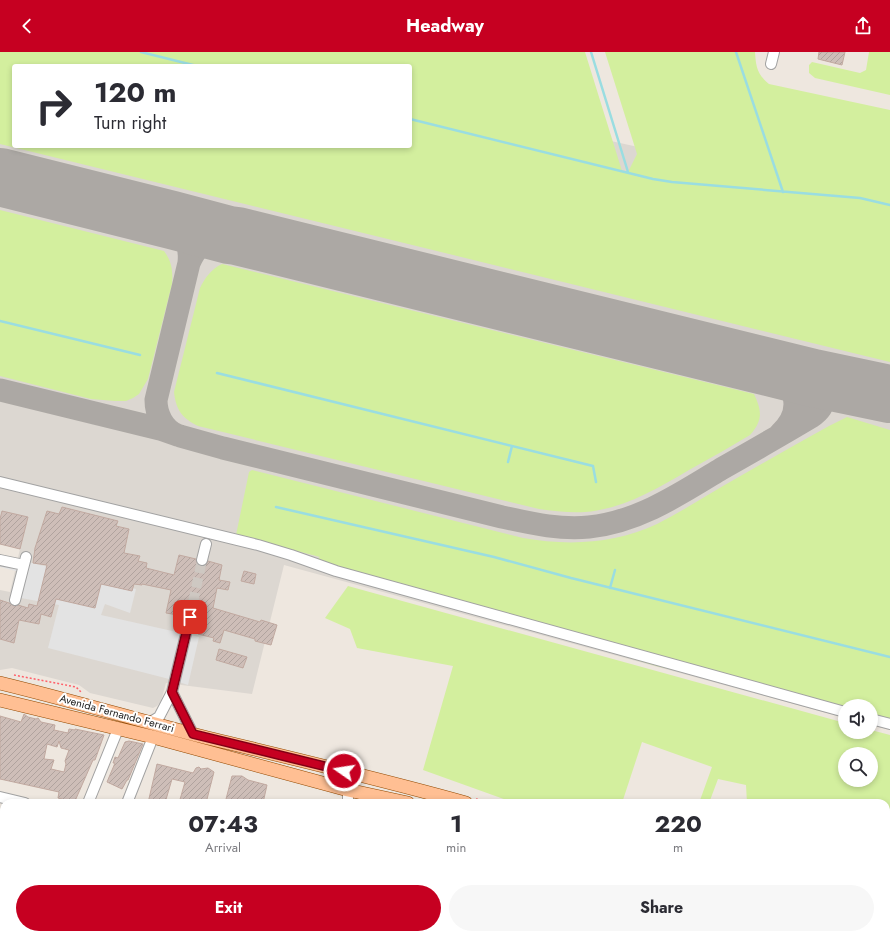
<!DOCTYPE html>
<style>
:root{--surface:#fff;--page:#f7f7f7;--text:#2b2b33;--muted:#7c7c81;--accent:#c60021}
body{margin:0;font-family:Jost,sans-serif;background:var(--page);color:var(--text);height:100vh;display:flex;flex-direction:column;font-size:15px;white-space:nowrap}
*{box-sizing:border-box;margin:0}
p{font-size:13px;color:var(--muted)}
.icon{flex:none;width:22px;height:22px;fill:none;stroke:currentColor;stroke-width:2;stroke-linecap:round;stroke-linejoin:round}
.map{position:relative;flex:1;overflow:hidden}
.side{position:absolute;left:0px;top:747px;width:890px;height:140px;display:flex;flex-direction:column;background:var(--surface);border-radius:12px 12px 0 0;box-shadow:0 2px 6px #0003}
.side>*{flex:none}
.banner{position:absolute;left:12px;top:12px;width:400px;height:84px;border-radius:4px;box-shadow:0 2px 6px #0003;background:#fff;color:var(--text);overflow:hidden}
.tools{position:absolute;left:838px;top:647px;display:grid;gap:8px}
.tools a{display:grid;place-items:center;width:40px;height:40px;border-radius:50%;background:var(--surface);box-shadow:0 2px 6px #0003;font-size:20px}
.pin{position:absolute;display:grid;place-items:center;width:34px;height:34px;color:#fff;margin:-17px;border-radius:8px;box-shadow:0 2px 6px #0006}
.me{position:absolute;width:44px;margin:-22px;rotate:283deg;stroke-linejoin:round;filter:drop-shadow(0 0 3px #0008)}
.turn{display:flex;align-items:center;gap:14px;height:84px;padding:0 16px;font-size:18px}
.turn .icon{width:52px;height:52px;stroke-width:2.5}
.turn b{display:block;font-size:28px;line-height:34px}
.eta{display:flex;justify-content:space-evenly;align-items:center;height:68px;text-align:center}
.eta b{font-size:24px;font-weight:700;line-height:28px}
.cta{display:flex;gap:8px;margin-top:auto;padding:8px 16px}
.cta a{flex:1;height:46px;border-radius:24px;background:var(--accent);color:#fff;font-size:16px;font-weight:700;line-height:46px;text-align:center}
.cta a+a{background:var(--page);color:var(--text)}
header{display:flex;justify-content:space-between;align-items:center;height:52px;padding:0 16px;background:var(--accent);color:#fff;font-size:18px;font-weight:700}
.map>svg:first-child{display:block}
.airport{fill:#dcd7d1}
.grass{fill:#d3ef9e;fill-rule:evenodd}
.park{fill:url(#park-tufts)}
.parking{fill:#e3e3e3}
.lines{fill:none;stroke-linecap:round;stroke-linejoin:round}
.stream{stroke:#9adde1;stroke-width:2.5}
.taxiway{stroke:#aca8a4;stroke-width:23}
.runway{stroke:#aca8a4;stroke-width:58}
.building{fill:url(#building-hatch);stroke:#c1a9a0;fill-rule:evenodd}
.minor-tunnel{stroke:#cec8c2;stroke-width:10;stroke-dasharray:10 5;stroke-linecap:butt}
.minor-casing{stroke:#a2a2a2;stroke-width:12}
.major-casing{stroke:#924900;stroke-width:14}
.path{stroke:#ff5f69;stroke-width:1.5;stroke-dasharray:2 2;stroke-linecap:butt}
.minor{stroke:#fff;stroke-width:10}
.major{stroke:#ffbf93;stroke-width:13}
.route-casing{stroke:#810015;stroke-width:10}
.route{stroke:#c60021;stroke-width:7}
.labels{text-anchor:middle;dominant-baseline:central;stroke-width:4;stroke-linejoin:round;paint-order:stroke}
.street-label{font-size:11px;fill:#1b1b1b;stroke:#fff}
</style>
<header><svg class="icon" aria-label="back" viewBox="0 0 24 24"><path d="M15 5l-7 7 7 7"/></svg>Headway<svg class="icon" aria-label="share" viewBox="0 0 24 24"><path d="M12 15V3M7 8l5-5 5 5M5 13v7h14v-7"/></svg></header>
<div class="map">
<svg width="890" height="887" viewBox="0 0 890 887">
<defs>
<pattern id="park-tufts" width="24" height="20" patternUnits="userSpaceOnUse"><rect width="24" height="20" fill="#bcffb5"/><path d="M3 7l-1-3M5 7V3M7 7l1-3M15 17l-1-3M17 17v-4M19 17l1-3" fill="none" stroke="#a1da9b"/></pattern>
<pattern id="building-hatch" width="6" height="6" patternUnits="userSpaceOnUse"><rect width="6" height="6" fill="#cebeb8"/><path d="M-1 1l2-2M0 6l6-6M5 7l2-2" fill="none" stroke="#b0a39e"/></pattern>
</defs>
<rect width="100%" height="100%" fill="#eee7df"/>
<path class="airport" d="M0,0H202L14,14V94H410V45L890,150V678L871,673V654H845V666L284,513L252,642L166,631L161,649L157,654L153,656L90,641L79,633L12,616L0,618V538L10,540L20,497L0,492Z"/>
<path class="grass" d="M0,0H585L622,119L628,120L637,102L605,0H755C756,15 757,22 769,32L890,58V310L0,92ZM14,14H410V94H14Z
M869,0H890V43L815,26L809,21V13L812,10L860,21L866,18Z
M0,158L164,199C172,210 173,219 172,232L148,327L139,342L133,346L126,349H115L91,347L0,324Z
M222,212L754,342C762,359 763,368 750,383C730,395 709,407 689,418C657,437 623,457 585,460C570,461 554,459 539,457L198,374C182,366 176,358 174,340L200,236C205,226 211,217 222,212Z
M847,365L890,378V670L871,665V654H845V659L656,614L313,511L320,505L236,483L249,420L252,418L523,486C568,494 615,492 657,472C679,461 701,447 723,434C758,414 793,394 829,374Z
M348,534L845,671V680H871V678L890,683V762L886,775V751H747L746,733L718,727L709,751H699L712,715L642,690L622,751H515L423,718L453,614L357,596L350,577L325,566ZM845,702H871V728H845Z"/>
<path class="park" d="M484,883H513L512,887H482Z"/>
<path class="parking" d="M0,503L136,537L130,561L105,552L101,563L199,585L188,633L173,628L48,596L59,553L21,546L27,522L0,515Z"/>
<g class="lines">
<path class="stream" d="M141,0L197,14
M591,0L628,120
M736,0L783,140
M410,67L653,127L672,130L860,146L890,153
M0,269L140,303
M217,321L593,414L596,430
M508,410L512,394
M276,455L494,505L571,526L890,605
M610,536L615,518"/>
<path class="taxiway" d="M172,168C184,182 191,191 189,211
M766,315C796,328 806,358 780,382
M0,338L160,377L180,384L223,396L502,465C530,471 559,478 589,475C638,470 680,442 721,417C751,400 781,383 811,365C829,353 825,341 813,326
M177,383C163,377 156,362 156,348L189,211C197,192 209,185 229,183"/>
<path class="runway" d="M0,125L172,168L229,183L237,184L813,326L890,342"/>
</g>
<path class="building" d="M819,0H845L842,13L818,7Z
M62,455L118,469L116,474L129,477L124,501L140,504L138,509L147,511L146,516L174,523L179,503L196,507L197,512L201,514L206,513L208,509L222,513L219,528L230,530L228,538L217,536L213,556L260,570L261,568L277,573L271,593L255,589V587L224,578L220,591L213,589L214,586L198,582L199,568L196,567V564L194,560L188,559L184,564L166,561L171,538L142,532V533L134,532L132,539L101,532L95,556L56,547L51,565L41,562L39,572L19,568L14,591L0,587V548L9,551L14,554L18,553L28,556L29,552L37,554L47,513L33,511L35,496L47,459L59,462Z
M2,459L28,465L20,497L0,492V467Z
M244,519L256,522L254,532L241,529Z
M219,597L247,605L243,616L216,608Z
M24,662L28,665L36,667L38,666L41,670L55,673L54,678L68,681L69,677L75,678V677L104,683L95,708H93L75,749L72,750L58,746L59,740L0,727V664L21,670ZM59,689L61,696L69,698L65,709L66,712L64,720L51,717L54,708L44,707L47,692L57,695Z
M129,689L143,692L128,728H127L122,737L107,730L115,711H113L115,705L118,706L125,690Z
M157,712L193,721L196,716L199,715L201,717L208,716L214,720L206,751H179L185,730L172,727L165,751H148Z
M232,724H242L248,728L267,733L263,751H225Z"/>
<g class="lines">
<path class="minor-tunnel" d="M190,565L202,508"/>
<g class="minor-casing">
<path id="minor" d="M771,12L774,0
M0,430L258,493L291,503L336,519L845,660
M0,508L24,513
M202,508L206,492
M15,548L26,505
M172,640L193,682
M871,667L890,672
M149,671L159,665L172,640L190,565
M0,745L25,751
M88,751L118,677
M127,751L153,685
M348,751V738
M886,793L890,784
M0,833L4,834
M211,883L226,887
M348,883V887
M616,883L626,887
M864,883L865,887
M29,887L31,883
M517,887L519,883
M572,887L573,883
M680,887L682,883
M731,887L732,883"/>
</g>
<g class="major-casing">
<path id="major" d="M0,631C66,647 131,666 196,683C286,705 377,726 466,751
M0,648L153,685L348,738L408,751
M784,883L794,887
M831,883L842,887"/>
</g>
<path class="path" d="M14,623L76,635L81,640
M476,747L489,751"/>
<use href="#minor" class="minor"/>
<use href="#major" class="major"/>
</g>
<g class="lines">
<g class="route-casing">
<path id="route" d="M190,565L172,640L193,682L344,719"/>
</g>
<use href="#route" class="route"/>
</g>
<g class="labels">
<g class="street-label">
<text transform="translate(117 661) rotate(15)">Avenida Fernando Ferrari</text>
</g>
</g>
</svg>
<div class="tools">
<a><svg class="icon" aria-label="sound" viewBox="0 0 24 24"><path d="M4 9h4l5-4v14l-5-4H4zM17 9q2 3 0 6"/></svg></a>
<a><svg class="icon" aria-label="search" viewBox="0 0 24 24"><circle cx="10" cy="10" r="6"/><path d="M15 15l6 6"/></svg></a>
</div>
<div class="pin" style="left:190px;top:565px;background:#d93025"><svg class="icon" aria-label="arrive" viewBox="0 0 24 24"><path d="M6 21V4h12l-3 4 3 4H6"/></svg></div>
<svg class="me" style="left:344px;top:719px" viewBox="-20 -20 40 40"><circle r="17" fill="#c60021" stroke="#fff" stroke-width="3"/><path d="M0-11L8 9 0 5-8 9z" fill="#fff"/></svg>
<div class="banner">
<div class="turn"><svg class="icon" aria-label="right" viewBox="0 0 24 24"><path d="M7 20v-9h11M14 6l5 5-5 5"/></svg><div><b>120 m</b>Turn right</div></div>
</div>
<section class="side">
<div class="eta">
<div><b>07:43</b><p>Arrival</p></div>
<div><b>1</b><p>min</p></div>
<div><b>220</b><p>m</p></div>
</div>
<div class="cta"><a>Exit</a><a>Share</a></div>
</section>
</div>
